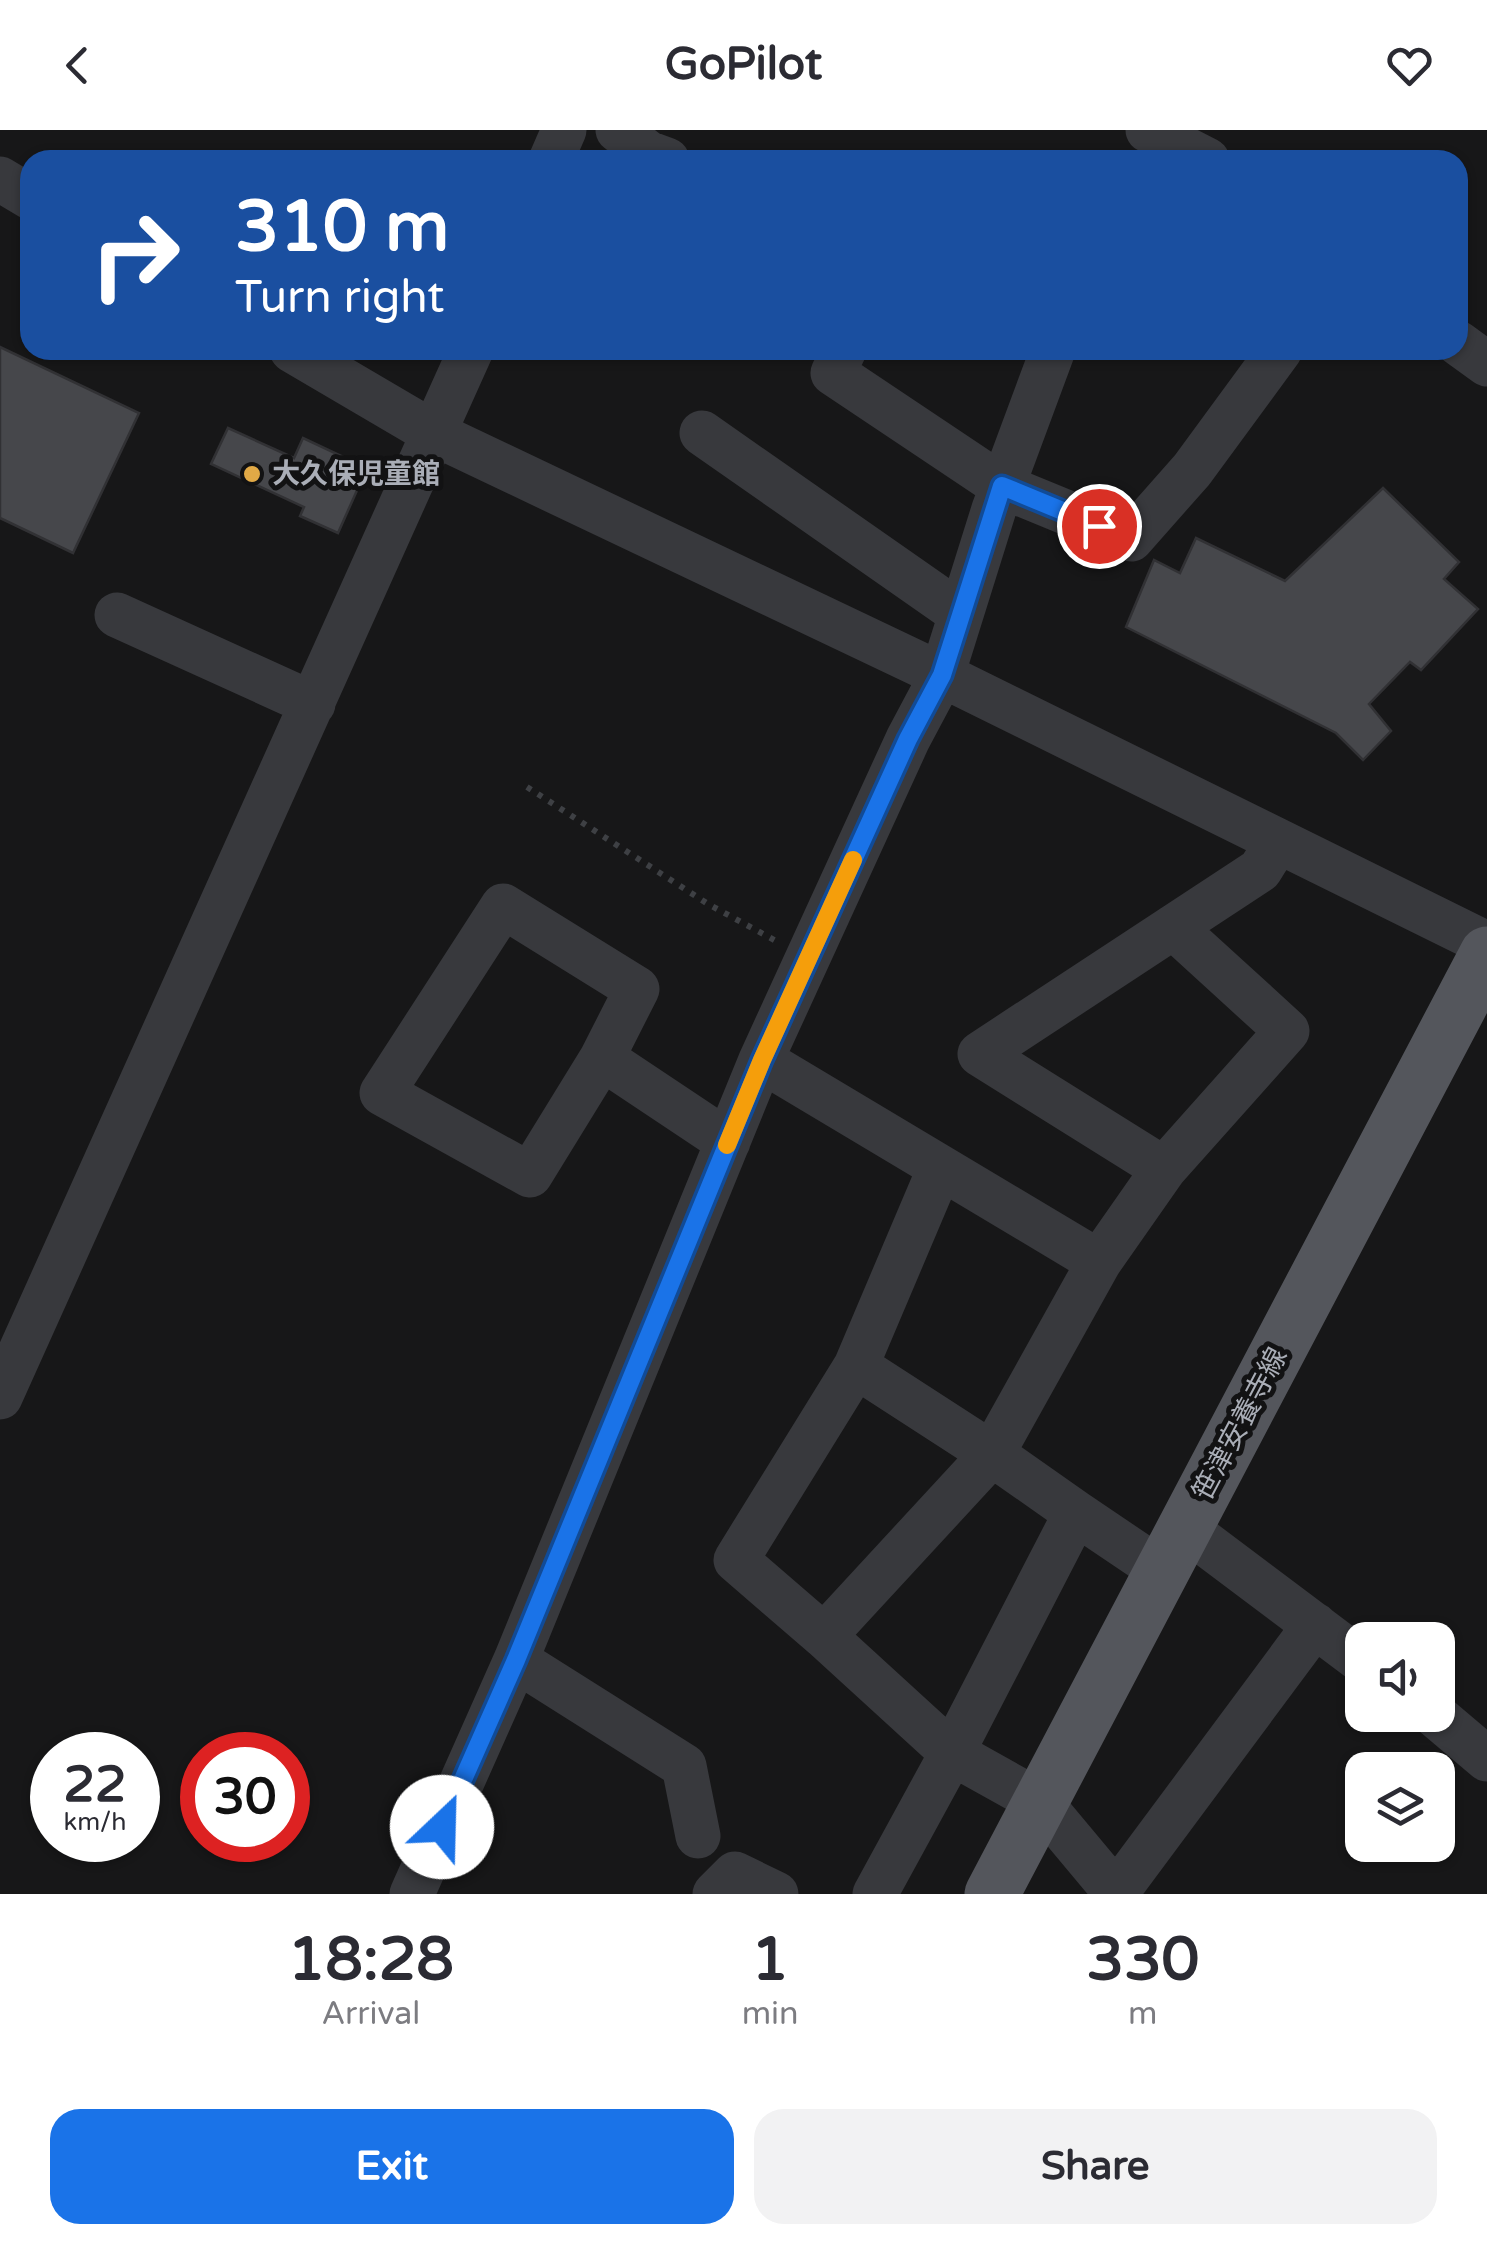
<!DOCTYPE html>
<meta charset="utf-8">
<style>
:root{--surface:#fff;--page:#f2f2f3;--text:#2b2b33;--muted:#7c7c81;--accent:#1a73e8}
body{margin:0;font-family:"Varela Round","Noto Sans JP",sans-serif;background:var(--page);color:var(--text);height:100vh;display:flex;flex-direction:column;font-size:38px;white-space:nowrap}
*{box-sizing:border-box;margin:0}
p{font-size:32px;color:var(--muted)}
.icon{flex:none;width:55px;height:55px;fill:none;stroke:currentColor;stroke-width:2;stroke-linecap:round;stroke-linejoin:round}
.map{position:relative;height:1764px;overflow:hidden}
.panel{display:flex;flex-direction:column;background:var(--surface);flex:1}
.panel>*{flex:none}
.top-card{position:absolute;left:20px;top:20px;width:1448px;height:210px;border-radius:30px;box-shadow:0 2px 8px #0004;background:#1a4fa0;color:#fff;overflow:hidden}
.fabs{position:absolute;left:1345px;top:1492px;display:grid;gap:20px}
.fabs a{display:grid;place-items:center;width:110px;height:110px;border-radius:20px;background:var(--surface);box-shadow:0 2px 8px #0004;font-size:50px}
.speed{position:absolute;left:30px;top:1602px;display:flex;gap:20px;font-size:50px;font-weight:700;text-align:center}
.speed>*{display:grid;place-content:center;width:130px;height:130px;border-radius:50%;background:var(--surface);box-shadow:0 2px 8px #0004;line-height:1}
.speed small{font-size:25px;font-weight:400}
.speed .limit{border:15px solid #d22;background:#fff;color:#111}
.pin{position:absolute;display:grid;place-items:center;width:85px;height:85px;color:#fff;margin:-42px;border:5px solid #fff;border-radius:50%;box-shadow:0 2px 10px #0007}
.me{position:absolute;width:110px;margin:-55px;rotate:24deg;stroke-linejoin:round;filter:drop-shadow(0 0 8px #0008)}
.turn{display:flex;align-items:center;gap:35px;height:210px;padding:0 50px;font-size:45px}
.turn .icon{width:130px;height:130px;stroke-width:2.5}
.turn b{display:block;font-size:70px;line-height:85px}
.eta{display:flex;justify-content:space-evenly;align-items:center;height:170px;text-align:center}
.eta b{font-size:60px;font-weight:700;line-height:70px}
.button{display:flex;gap:20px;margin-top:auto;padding:20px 50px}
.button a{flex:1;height:115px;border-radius:30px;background:var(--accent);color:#fff;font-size:40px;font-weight:700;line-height:115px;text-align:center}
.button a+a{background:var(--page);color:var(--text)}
header{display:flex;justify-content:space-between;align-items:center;height:130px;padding:0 50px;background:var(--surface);font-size:45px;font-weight:700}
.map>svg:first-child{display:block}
.building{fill:#46474b;stroke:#313134;stroke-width:2.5}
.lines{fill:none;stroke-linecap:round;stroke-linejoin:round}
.path{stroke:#3e4044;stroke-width:6;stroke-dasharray:5 8;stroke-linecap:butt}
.minor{stroke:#38393d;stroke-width:45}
.major{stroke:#54565c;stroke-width:55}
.route-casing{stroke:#114b97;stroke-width:25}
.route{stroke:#1a73e8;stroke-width:18}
.slow{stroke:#f59e0b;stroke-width:18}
.poi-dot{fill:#e1a946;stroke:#121213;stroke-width:4}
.labels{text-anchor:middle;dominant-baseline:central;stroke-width:10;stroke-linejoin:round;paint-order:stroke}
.poi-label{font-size:28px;font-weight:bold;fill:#aaaeb7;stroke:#121213;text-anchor:start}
.street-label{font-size:28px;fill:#aaaeb7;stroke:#121213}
</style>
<header><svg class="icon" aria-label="back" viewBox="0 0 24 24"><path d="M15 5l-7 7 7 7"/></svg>GoPilot<svg class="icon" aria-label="heart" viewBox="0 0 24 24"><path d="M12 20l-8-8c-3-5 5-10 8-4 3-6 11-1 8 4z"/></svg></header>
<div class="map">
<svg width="1487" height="1764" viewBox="0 0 1487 1764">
<rect width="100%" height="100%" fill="#171718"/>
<path class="building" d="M0,217L139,283L73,423L0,388Z
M228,298L294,328L303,308L367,338L338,403L300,386L304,377L211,334Z
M1383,358L1459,432L1444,449L1478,479L1421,540L1410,532L1369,574L1391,601L1363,630L1336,603L1126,497L1154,430L1180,443L1196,408L1285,451Z"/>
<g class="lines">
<path class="path" d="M527,657L708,774L776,811"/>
<path class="minor" d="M618,0L648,23L667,30
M1148,0L1207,30
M551,30L564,0
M0,49L30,67
M1458,213L1487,234
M292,220L435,304L942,545L1487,814
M844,220L833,243L1002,356L1131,409L1192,340L1280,220
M702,303L961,484
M117,485L313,574
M602,928L530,1045L382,963L503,776L637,859L602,928L728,1012
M761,930L1099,1132L1164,1039L980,924L1260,740L1278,711
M940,1038L856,1236L992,1324L1099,1132
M1164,1039L1287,901L1173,797
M0,1267L471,220
M1076,1383L1162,1441
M1185,1398L1362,1531
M824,1506L952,1623L1076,1383L992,1324L824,1506L736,1430L856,1236
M516,1530L684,1636L698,1706
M1435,1585L1487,1629
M412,1764L516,1530L761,930L908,609L942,545L994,379L1053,220
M715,1764L735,1744L776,1764
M875,1764L952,1623L1040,1672L1116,1763L1315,1495"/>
<path class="major" d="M992,1764L1487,824"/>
</g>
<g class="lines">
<g class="route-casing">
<path id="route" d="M442,1697L516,1530L762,930L908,609L942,545L1002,356L1099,396"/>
</g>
<use href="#route" class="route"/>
<path class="slow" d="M727,1015L762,930L853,730"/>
</g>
<circle class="poi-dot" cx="252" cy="344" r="10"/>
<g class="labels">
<g class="poi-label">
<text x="272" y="344">大久保児童館</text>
</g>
<g class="street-label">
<text transform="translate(1240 1294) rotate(-62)">笹津安養寺線</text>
</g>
</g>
</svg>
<div class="fabs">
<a><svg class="icon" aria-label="sound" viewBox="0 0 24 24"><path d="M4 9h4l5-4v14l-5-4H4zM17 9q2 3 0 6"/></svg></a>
<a><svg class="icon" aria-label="layers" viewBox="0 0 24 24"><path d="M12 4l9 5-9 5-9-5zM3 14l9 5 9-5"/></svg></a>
</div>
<div class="speed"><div>22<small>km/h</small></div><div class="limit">30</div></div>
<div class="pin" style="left:1099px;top:396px;background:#d93025"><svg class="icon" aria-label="arrive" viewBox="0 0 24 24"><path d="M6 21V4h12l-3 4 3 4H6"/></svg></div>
<svg class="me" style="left:442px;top:1697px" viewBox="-20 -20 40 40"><circle r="19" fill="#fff"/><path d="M0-13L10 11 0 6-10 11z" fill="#1a73e8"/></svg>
<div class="top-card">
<div class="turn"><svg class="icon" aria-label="right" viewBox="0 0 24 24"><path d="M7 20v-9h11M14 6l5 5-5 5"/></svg><div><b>310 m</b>Turn right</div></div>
</div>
</div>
<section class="panel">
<div class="eta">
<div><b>18:28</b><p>Arrival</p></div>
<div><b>1</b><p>min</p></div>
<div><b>330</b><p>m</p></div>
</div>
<div class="button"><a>Exit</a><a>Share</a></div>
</section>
